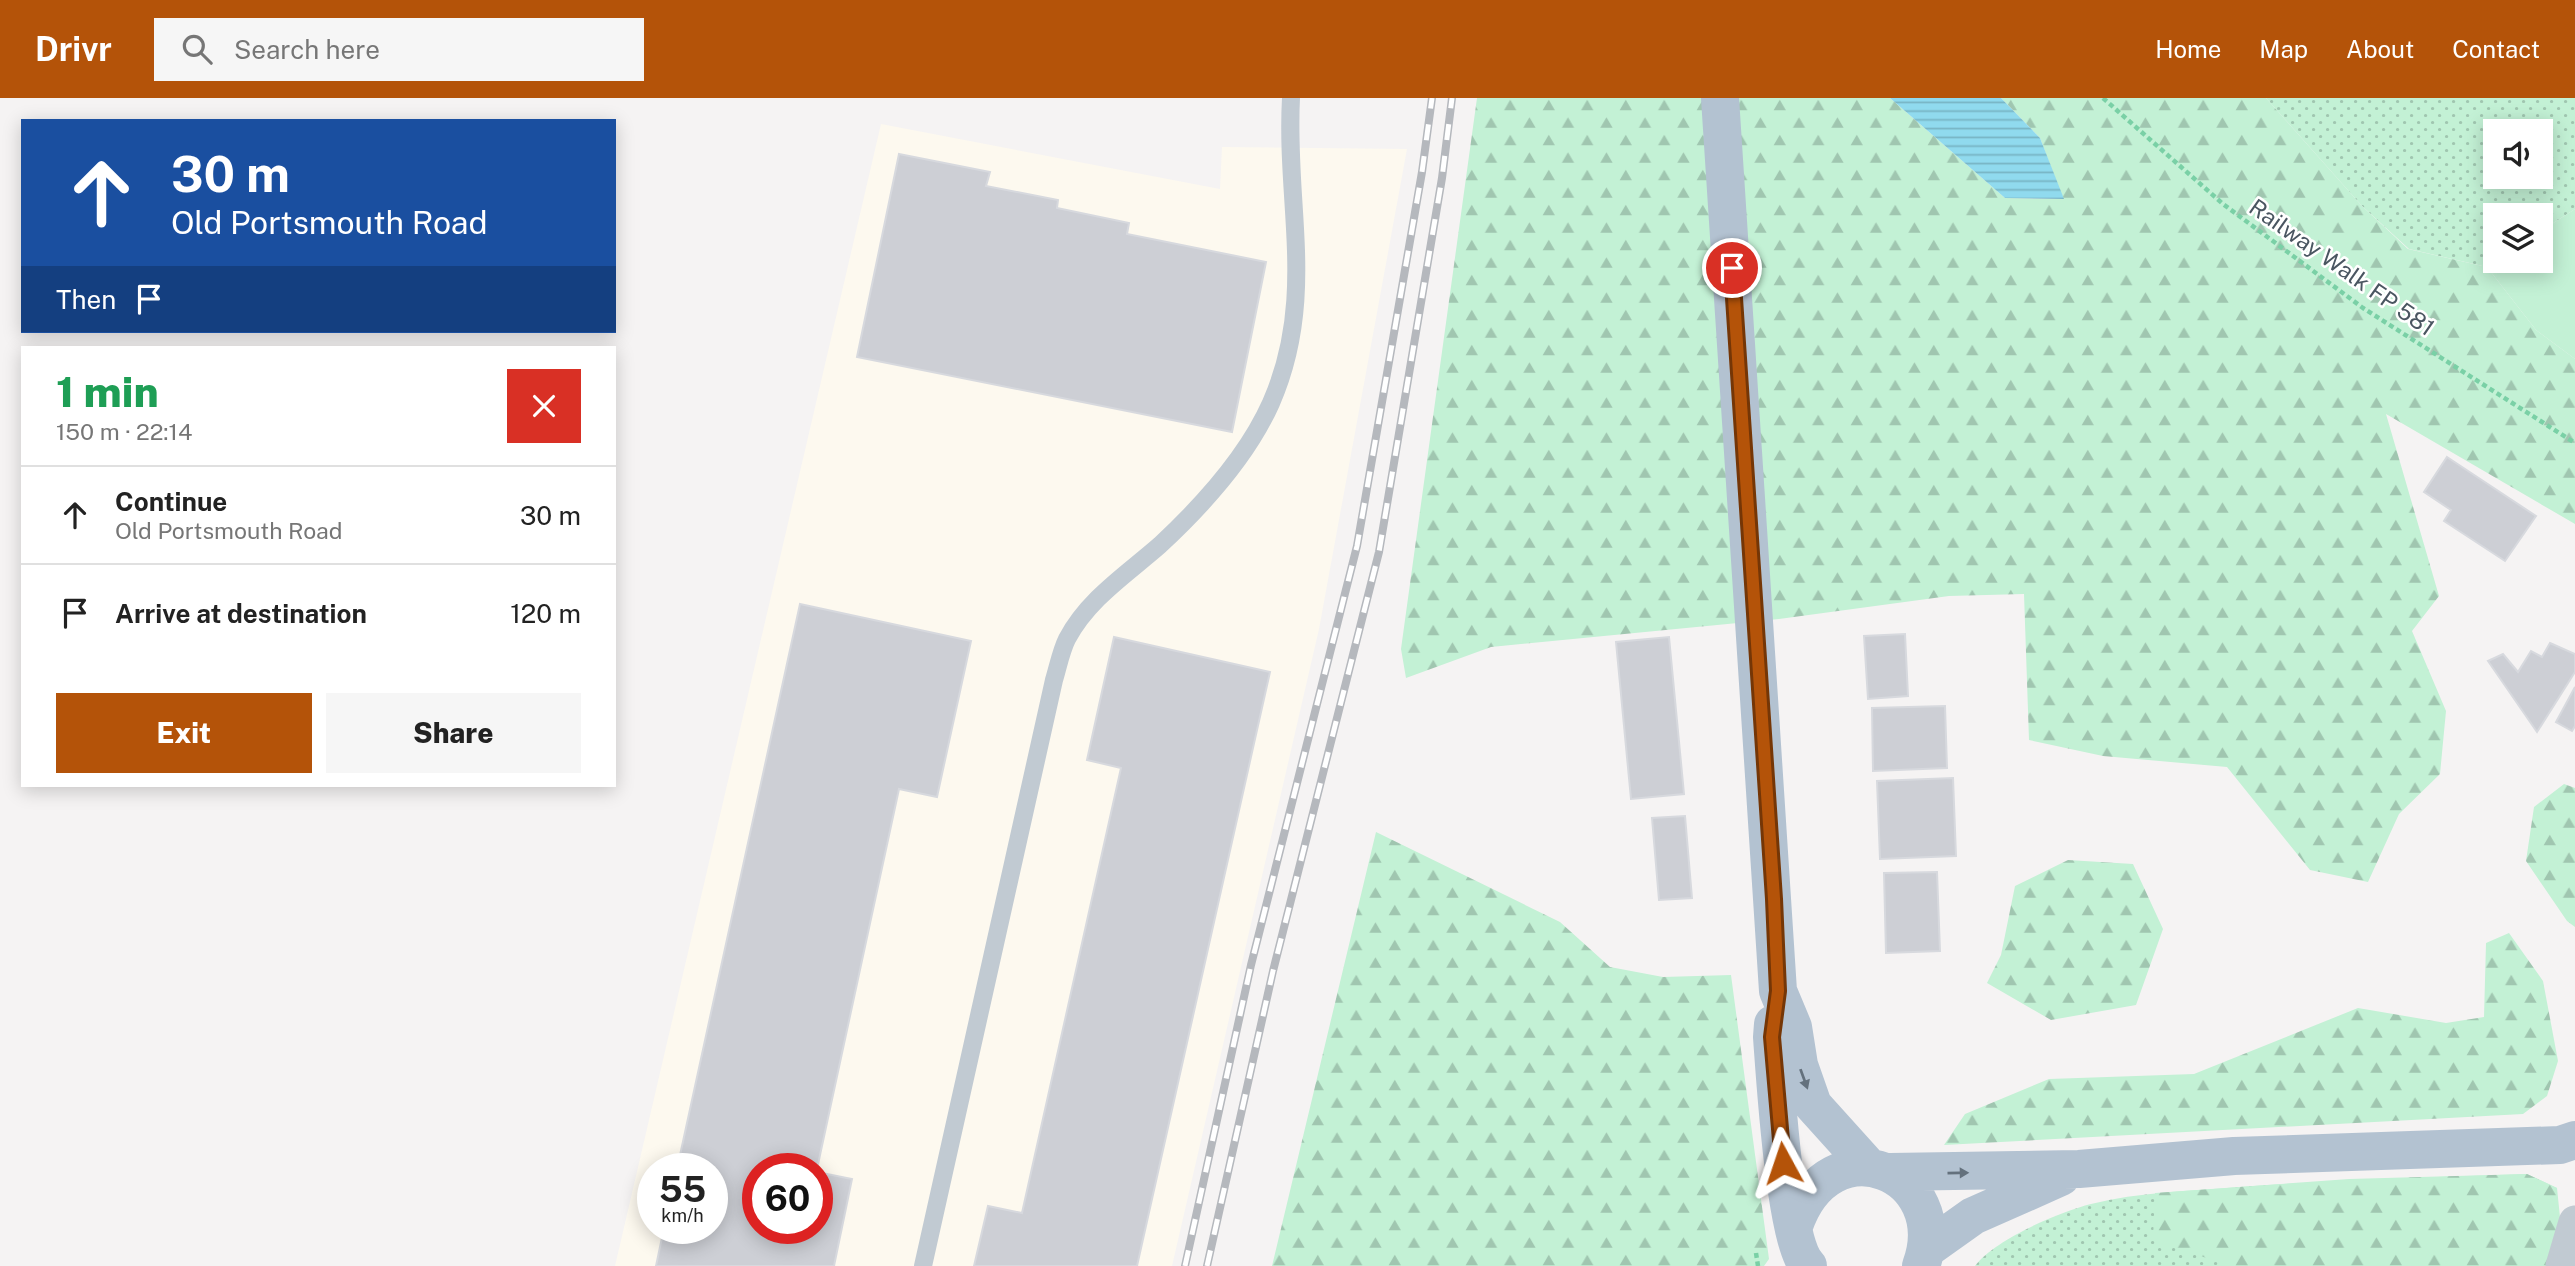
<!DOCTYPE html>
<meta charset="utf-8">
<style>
:root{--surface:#fff;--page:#f6f6f6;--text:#222;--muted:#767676;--line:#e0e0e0;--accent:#b45309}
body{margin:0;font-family:"Public Sans",sans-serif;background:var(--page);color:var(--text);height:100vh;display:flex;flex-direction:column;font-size:26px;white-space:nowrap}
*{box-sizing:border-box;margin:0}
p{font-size:23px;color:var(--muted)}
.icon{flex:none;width:38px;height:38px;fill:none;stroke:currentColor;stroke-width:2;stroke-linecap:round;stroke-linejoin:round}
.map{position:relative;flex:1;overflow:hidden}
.side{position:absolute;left:21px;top:248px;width:595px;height:441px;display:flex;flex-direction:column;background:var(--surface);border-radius:0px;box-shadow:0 4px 18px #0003}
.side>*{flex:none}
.hud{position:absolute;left:21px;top:21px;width:595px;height:214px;border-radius:0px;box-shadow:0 4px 18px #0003;background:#1a4fa0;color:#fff;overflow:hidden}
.controls{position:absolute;left:2483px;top:21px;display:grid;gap:14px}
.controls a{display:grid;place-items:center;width:70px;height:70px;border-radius:0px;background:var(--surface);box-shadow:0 4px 18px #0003;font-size:35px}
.speed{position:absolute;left:637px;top:1055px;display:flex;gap:14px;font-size:35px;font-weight:700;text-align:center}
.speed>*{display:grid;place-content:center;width:91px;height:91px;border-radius:50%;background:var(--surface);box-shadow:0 4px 18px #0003;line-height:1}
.speed small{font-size:18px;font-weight:400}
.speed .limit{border:10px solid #d22;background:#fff;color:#111}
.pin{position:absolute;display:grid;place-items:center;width:60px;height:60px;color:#fff;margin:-30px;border:4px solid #fff;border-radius:50%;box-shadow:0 2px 7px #0007}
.me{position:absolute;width:77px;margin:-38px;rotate:355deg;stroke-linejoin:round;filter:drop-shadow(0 0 5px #0008)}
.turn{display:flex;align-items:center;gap:24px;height:147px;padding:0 35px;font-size:32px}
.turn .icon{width:91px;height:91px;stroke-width:2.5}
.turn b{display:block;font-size:49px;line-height:60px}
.then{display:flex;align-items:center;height:66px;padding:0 35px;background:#0003;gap:14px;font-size:26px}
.round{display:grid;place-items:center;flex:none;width:74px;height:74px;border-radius:0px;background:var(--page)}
.headline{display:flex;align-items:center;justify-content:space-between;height:119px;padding:0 35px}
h1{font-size:42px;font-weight:800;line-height:52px;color:#1e9e55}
.cta{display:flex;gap:14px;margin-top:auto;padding:14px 35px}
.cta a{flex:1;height:80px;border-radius:0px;background:var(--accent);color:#fff;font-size:28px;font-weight:800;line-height:80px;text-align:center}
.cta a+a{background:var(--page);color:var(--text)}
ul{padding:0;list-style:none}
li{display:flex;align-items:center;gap:21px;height:98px;padding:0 35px;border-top:2px solid var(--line)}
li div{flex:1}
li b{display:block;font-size:26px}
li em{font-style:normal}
header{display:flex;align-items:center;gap:42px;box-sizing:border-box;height:98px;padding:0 35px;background:var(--accent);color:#fff}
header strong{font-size:33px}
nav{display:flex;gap:38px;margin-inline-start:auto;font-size:24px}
.search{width:490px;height:63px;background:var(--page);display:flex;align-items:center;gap:18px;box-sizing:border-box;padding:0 24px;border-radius:0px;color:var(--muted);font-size:26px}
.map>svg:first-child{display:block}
.commercial{fill:#fdf9ef;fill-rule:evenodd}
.grass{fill:url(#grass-dots);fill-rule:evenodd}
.forest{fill:url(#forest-firs)}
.green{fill:#c3f1d5}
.water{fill:url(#water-rules)}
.building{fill:#cdcfd5;stroke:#d7d9de;stroke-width:2}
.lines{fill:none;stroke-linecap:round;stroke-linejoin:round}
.path{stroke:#7ad0a6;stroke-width:4.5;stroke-dasharray:5 3.5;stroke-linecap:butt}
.lane{stroke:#c1cad2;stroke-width:18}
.street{stroke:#c1cad2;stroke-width:33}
.primary{stroke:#b3c2d1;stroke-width:38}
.rail-casing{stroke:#b5b8bd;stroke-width:8}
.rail{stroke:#fff;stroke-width:5;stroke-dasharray:16;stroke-linecap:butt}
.oneway{fill:#64717d}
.route-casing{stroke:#753606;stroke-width:18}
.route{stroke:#b45309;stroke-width:12}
.labels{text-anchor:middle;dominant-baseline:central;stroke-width:5;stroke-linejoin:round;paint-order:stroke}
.street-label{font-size:23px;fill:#4a5661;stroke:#fff}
</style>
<header>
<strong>Drivr</strong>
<div class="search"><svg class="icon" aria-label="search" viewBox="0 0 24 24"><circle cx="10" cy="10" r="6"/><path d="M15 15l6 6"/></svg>Search here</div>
<nav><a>Home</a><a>Map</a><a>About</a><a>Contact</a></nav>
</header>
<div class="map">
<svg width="2575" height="1168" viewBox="0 0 2575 1168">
<defs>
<pattern id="grass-dots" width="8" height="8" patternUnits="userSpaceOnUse" patternTransform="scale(1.75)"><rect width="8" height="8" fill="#c3f1d5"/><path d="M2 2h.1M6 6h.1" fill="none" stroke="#a0c6b0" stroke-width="1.8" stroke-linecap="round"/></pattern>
<pattern id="forest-firs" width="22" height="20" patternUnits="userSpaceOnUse" patternTransform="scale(1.75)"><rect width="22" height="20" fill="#c3f1d5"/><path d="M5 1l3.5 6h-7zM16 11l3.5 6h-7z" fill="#a0c6b0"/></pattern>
<pattern id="water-rules" width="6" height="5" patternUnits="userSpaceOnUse" patternTransform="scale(1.75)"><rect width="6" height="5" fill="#90daee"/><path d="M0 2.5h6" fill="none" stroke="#78b4c4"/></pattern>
</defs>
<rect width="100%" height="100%" fill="#f5f3f3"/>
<path class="commercial" d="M881,26L1220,91L1222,49L1407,51L1319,531L1172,1168H615ZM653,1071H712V1130H653ZM758,1071H817V1130H758Z"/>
<path class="grass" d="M2266,0H2575V111L2541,133V117H2496V163L2487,169L2409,151L2362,108ZM2496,33H2541V79H2496Z
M2527,1076L2557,1090L2550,1168H1975C1994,1142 2059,1114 2091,1106C2139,1094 2190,1093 2239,1089C2335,1082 2431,1079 2527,1076Z"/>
<path class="forest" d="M1477,0H1890L2005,100L2063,101L2040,40L2001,0H2266L2362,108L2408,151L2487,169L2536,232L2575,261V426L2386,316L2439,498L2412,533L2446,613L2440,676L2399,716L2368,784L2310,772L2227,669L2103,658L2029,642L2024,496L1949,498L1779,521L1491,549L1406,580L1401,551Z
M2564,686L2575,690V829L2567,823L2526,763L2534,709Z
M1376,734L1560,824L1610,869L1663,879L1731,877L1769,1161L1764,1168H1272Z
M2068,762L2133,766L2163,831L2136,907L2051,922L1987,885L2001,857L2015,788Z
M2509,835L2543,883L2558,963L2547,998L2523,1016L1944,1047L1965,1016L2049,981L2194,976L2358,910L2446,925L2484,919L2486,845Z
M2527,1076L2557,1090L2561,1129L2550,1168H2230L2153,1142L2155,1095L2349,1081Z"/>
<path class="green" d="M2575,111V261L2536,232L2487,169L2496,163H2541V133Z"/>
<path class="water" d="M1890,0H2001L2040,40L2064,101L2005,100Z"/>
<path class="building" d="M899,56L990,74L986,88L1058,102L1057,110L1129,125L1127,136L1266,164L1232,334L857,259Z
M2447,359L2536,418L2505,463L2444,423L2451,412L2424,394Z
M800,506L971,543L937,699L899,691L817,1071H758V1130H817V1074L852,1081L834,1168H656L664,1130H712V1071H677Z
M1905,536L1908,598L1868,601L1864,538Z
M1114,539L1270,574L1137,1168H974L988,1108L1022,1115L1121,670L1087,662Z
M1669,539L1684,696L1631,701L1616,544Z
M2550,545L2575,556V574L2537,634L2488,563L2503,556L2518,574L2531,553L2542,559Z
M2575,589V628L2572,633L2556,624Z
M1945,608L1947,670L1873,673L1872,610Z
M1953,680L1956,758L1880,761L1877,683Z
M1685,718L1692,800L1659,802L1652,720Z
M1937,774L1940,853L1886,855L1884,775Z"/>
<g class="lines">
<path class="path" d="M2103,0L2223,106L2363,210L2575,345
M1756,1155L1758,1168"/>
<path class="lane" d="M923,1168L1054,582C1058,569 1061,553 1067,541C1088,501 1127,476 1160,447C1202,408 1247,359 1271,305C1317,200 1285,107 1291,0"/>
<path class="street" d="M2562,1168L2575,1124"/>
<path class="primary" d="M1720,0L1778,893L1793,929L1799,967L1813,1007L1868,1068
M1773,926L1772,939C1775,979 1785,1144 1808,1168
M1890,1074L2079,1071L2234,1058L2560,1047L2575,1042
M1794,1128C1830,1022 1955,1075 1921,1168
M1928,1150L1973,1118L2061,1079"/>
<g class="rail-casing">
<path id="rail" d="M1185,1168L1251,867L1357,448L1422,74L1432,0
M1207,1168L1273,873L1379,454L1442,80L1452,0"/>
</g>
<use href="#rail" class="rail"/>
</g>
<defs><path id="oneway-solid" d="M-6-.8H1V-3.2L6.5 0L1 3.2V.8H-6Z" transform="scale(1.75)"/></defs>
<g class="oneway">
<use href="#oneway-solid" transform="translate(1804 981) rotate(70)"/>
<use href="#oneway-solid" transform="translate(1958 1075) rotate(-1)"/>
</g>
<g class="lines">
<g class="route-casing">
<path id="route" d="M1732,170L1774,801L1778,893L1772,939L1783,1065"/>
</g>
<use href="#route" class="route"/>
</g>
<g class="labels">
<g class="street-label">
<text transform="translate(2342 169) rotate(35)">Railway Walk FP 581</text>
</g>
</g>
</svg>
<div class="controls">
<a><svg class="icon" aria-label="sound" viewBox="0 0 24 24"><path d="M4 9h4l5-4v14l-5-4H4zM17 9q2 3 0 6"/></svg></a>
<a><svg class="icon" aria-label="layers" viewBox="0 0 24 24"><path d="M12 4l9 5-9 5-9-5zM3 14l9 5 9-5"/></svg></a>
</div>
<div class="speed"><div>55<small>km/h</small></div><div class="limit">60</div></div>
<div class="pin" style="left:1732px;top:170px;background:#d93025"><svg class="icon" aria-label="arrive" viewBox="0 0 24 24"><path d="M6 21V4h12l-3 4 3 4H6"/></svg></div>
<svg class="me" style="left:1783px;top:1065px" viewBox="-20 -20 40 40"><path d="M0-17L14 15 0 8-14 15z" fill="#b45309" stroke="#fff" stroke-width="4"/></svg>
<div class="hud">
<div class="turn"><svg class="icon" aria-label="ahead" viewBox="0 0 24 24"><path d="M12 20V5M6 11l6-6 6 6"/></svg><div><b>30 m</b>Old Portsmouth Road</div></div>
<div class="then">Then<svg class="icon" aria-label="arrive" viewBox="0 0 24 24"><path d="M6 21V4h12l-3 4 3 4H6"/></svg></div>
</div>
<section class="side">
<div class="headline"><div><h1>1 min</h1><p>150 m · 22:14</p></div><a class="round" style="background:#d93025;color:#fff"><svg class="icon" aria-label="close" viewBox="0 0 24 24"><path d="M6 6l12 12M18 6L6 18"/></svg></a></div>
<ul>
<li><svg class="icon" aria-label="ahead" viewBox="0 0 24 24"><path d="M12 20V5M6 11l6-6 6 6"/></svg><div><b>Continue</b><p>Old Portsmouth Road</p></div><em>30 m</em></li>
<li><svg class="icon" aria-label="arrive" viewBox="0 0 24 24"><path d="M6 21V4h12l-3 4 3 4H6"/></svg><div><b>Arrive at destination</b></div><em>120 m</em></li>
</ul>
<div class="cta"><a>Exit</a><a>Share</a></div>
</section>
</div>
